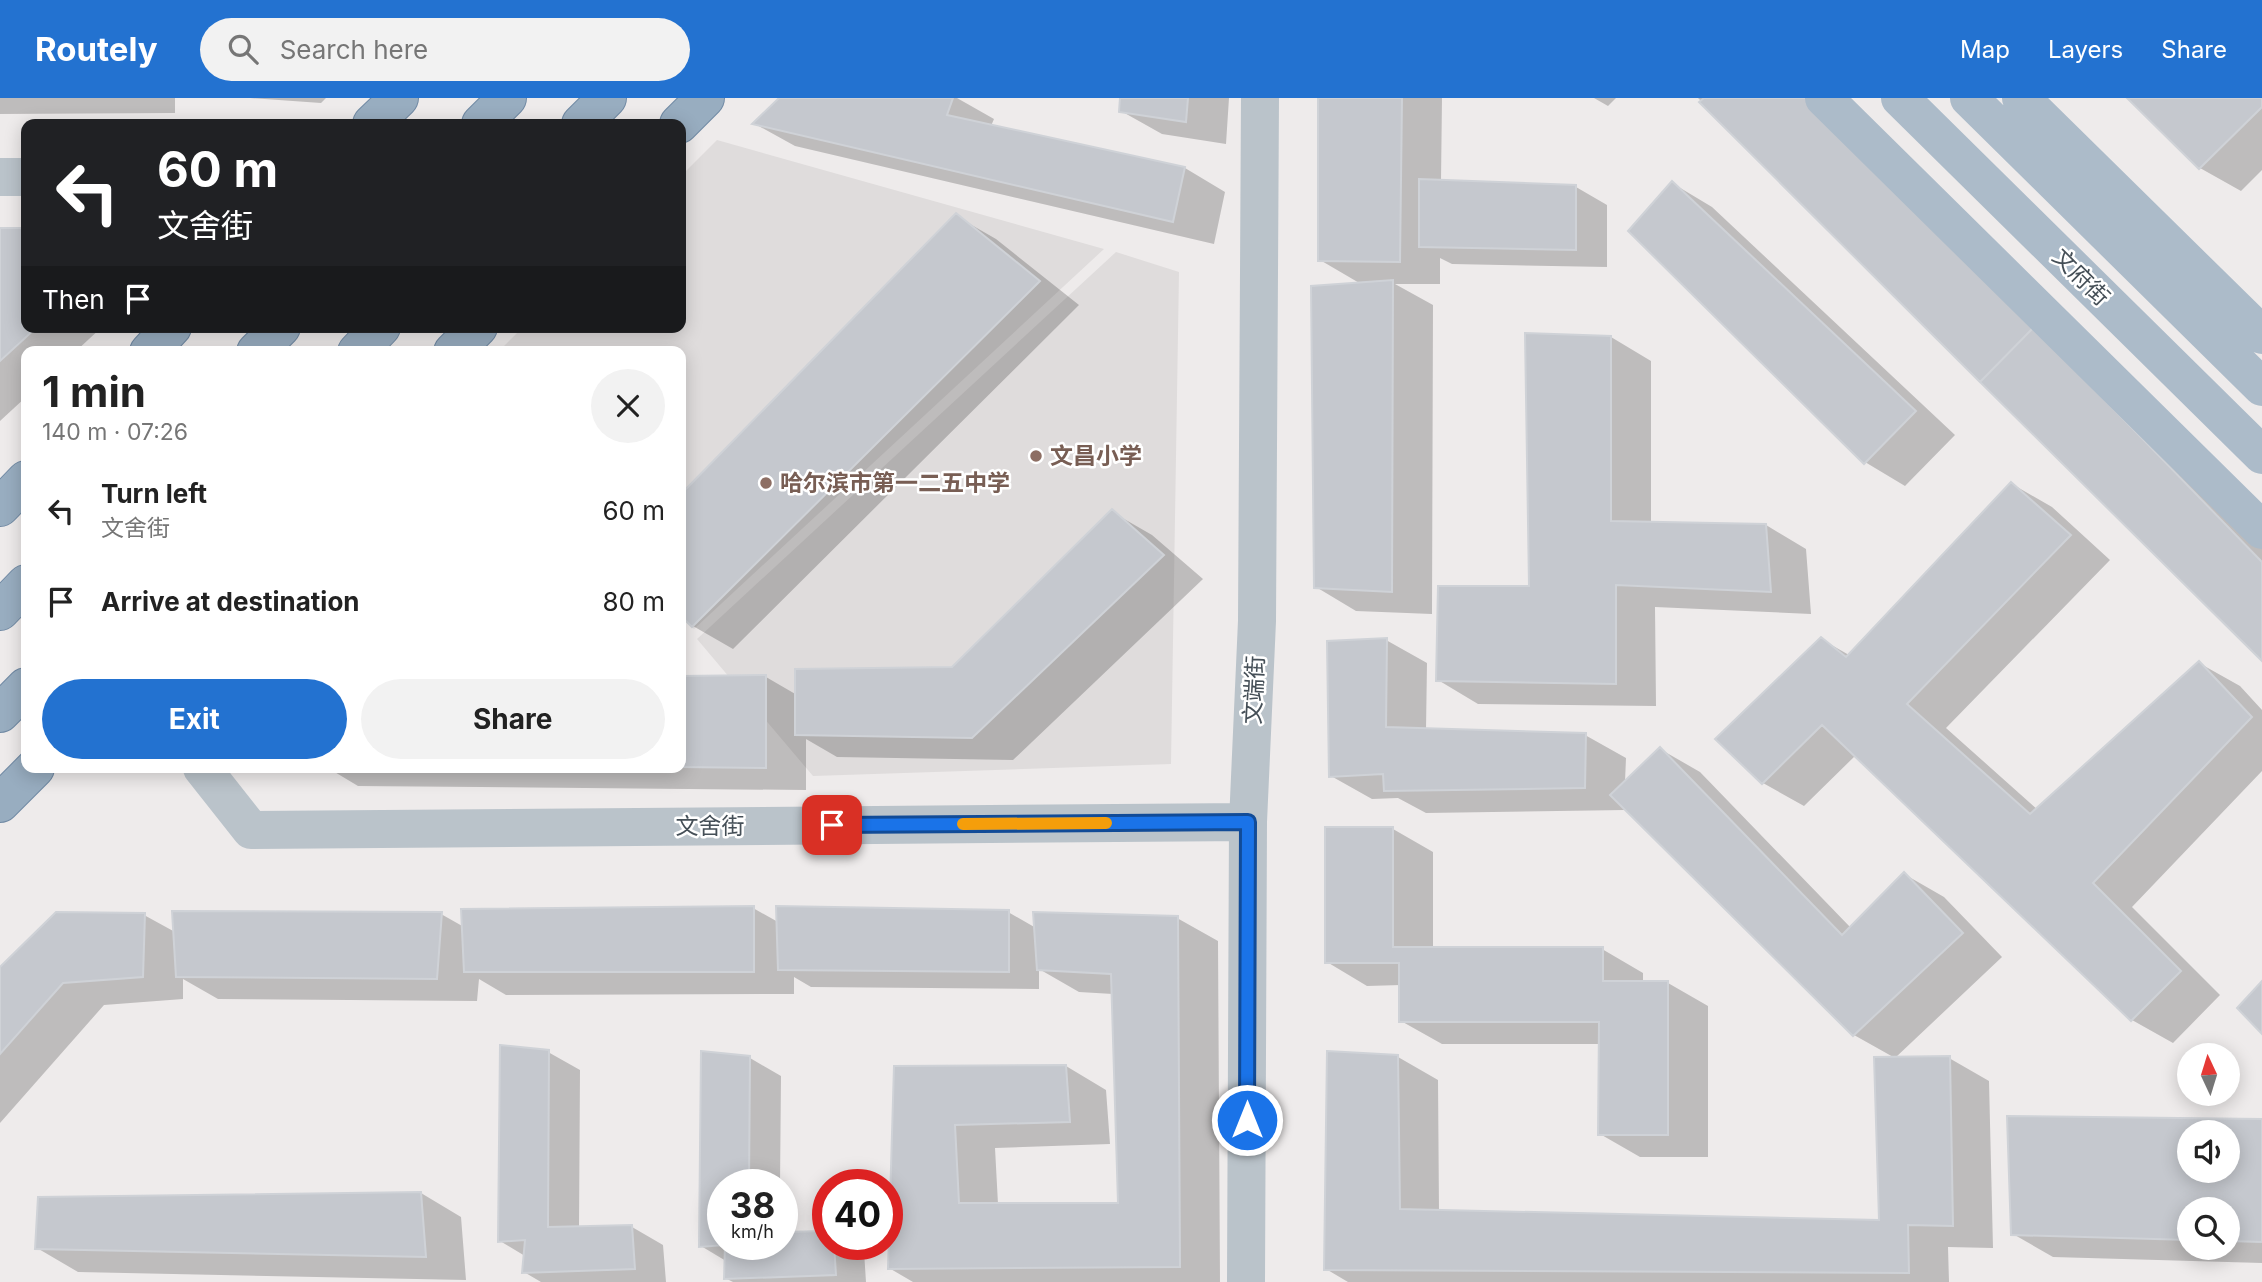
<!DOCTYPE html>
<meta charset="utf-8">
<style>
:root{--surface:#fff;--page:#f2f2f2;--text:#222;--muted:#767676;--accent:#2372d0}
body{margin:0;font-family:Inter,"Noto Sans SC",sans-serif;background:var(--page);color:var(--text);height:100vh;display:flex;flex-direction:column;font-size:26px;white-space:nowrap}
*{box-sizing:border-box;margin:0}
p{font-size:23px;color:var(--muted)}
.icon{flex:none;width:38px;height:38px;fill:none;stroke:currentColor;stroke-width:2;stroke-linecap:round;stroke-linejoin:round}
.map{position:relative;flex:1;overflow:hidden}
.panel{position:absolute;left:21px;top:248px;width:665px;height:427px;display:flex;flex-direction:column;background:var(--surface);border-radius:14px;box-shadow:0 4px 18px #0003}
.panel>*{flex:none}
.hud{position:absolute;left:21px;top:21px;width:665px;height:214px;border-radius:14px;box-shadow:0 4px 18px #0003;background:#202124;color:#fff;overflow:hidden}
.needle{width:46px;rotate:356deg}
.fabs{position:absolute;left:2177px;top:945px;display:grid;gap:14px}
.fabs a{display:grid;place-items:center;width:63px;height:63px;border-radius:50%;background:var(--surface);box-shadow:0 4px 18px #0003;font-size:35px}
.speed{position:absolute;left:707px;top:1071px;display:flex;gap:14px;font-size:35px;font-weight:700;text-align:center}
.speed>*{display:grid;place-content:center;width:91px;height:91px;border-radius:50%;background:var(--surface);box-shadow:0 4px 18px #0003;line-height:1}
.speed small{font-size:18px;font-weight:400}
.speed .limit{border:10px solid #d22;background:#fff;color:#111}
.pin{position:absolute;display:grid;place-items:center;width:60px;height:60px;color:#fff;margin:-30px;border-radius:14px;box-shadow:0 4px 10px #0006}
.me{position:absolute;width:77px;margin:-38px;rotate:0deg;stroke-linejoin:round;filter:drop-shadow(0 0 5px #0008)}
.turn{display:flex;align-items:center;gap:24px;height:147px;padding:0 21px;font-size:32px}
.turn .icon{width:91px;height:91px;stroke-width:2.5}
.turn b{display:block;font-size:49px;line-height:60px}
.then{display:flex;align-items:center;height:66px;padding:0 21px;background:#0003;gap:14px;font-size:26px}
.round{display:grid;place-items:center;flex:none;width:74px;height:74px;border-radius:37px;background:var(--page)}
.headline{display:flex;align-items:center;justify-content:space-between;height:119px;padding:0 21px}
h1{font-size:42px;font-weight:700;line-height:52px}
.action{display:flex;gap:14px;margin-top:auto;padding:14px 21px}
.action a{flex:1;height:80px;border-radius:42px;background:var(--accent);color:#fff;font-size:28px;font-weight:700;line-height:80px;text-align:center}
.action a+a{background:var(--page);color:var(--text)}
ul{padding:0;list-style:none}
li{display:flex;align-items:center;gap:21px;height:91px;padding:0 21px}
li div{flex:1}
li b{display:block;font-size:26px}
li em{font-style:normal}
header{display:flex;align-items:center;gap:42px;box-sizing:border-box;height:98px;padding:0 35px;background:var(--accent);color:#fff}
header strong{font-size:33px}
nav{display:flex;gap:38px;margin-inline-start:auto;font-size:24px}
.search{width:490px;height:63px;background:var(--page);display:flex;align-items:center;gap:18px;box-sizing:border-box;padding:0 24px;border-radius:38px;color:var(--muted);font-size:26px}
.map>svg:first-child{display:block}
.education{fill:#dfdcdc}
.shadow{fill:#0003;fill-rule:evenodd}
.building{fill:#c5c8ce;stroke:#cfd2d7;stroke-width:2;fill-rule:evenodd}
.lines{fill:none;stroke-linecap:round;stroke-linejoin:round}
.trunk-casing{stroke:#718aa4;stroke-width:40}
.tertiary{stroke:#bac3ca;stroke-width:38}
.primary{stroke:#acbbc9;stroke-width:38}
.trunk{stroke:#98adc0;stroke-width:38}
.route-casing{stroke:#114b97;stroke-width:18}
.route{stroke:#1a73e8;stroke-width:12}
.slow{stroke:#f59e0b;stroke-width:12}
.education-dot{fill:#8d6e63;stroke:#fff;stroke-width:2.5}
.labels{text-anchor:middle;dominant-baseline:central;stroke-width:5;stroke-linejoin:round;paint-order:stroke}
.street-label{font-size:23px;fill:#454f57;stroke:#fff}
.education-label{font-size:23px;font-weight:bold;fill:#785e54;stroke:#fff;text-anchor:start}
</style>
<header>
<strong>Routely</strong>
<div class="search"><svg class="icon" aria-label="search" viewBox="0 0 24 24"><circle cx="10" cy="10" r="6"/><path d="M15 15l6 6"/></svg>Search here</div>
<nav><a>Map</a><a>Layers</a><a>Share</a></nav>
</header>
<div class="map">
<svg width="2262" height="1184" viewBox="0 0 2262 1184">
<rect width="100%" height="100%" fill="#eeebeb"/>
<path class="education" d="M717,42L1104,151L694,531L681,517V254H498L523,229H681V78Z
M1116,154L1179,174L1171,666L813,678L697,541Z"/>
<path class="shadow" d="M0,0H175V15L0,16Z
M250,0H326L321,5Z
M782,0H957L994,21L991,28L1185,70L1225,94L1214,146L795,48L755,26Z
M1122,0H1229L1226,46L1162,36L1121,13Z
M1319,0H1442L1441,83L1576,89L1607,107V169L1452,166L1440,160V186H1395L1433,207L1432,516L1356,513L1316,489L1361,186L1320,162Z
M1594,0H1616L1608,8Z
M1698,0H1826L2262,449V560Z
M2129,0H2262V72L2241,93L2200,70Z
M1672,85L1712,109L1955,337L1905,388L1865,364Z
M956,118L996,141L1079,207L733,551L693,528L681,516V398Z
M0,132H26V229H102L75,254H26V299L0,323Z
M1611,239L1651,263V425L1766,427L1806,451L1811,516L1655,509L1656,608L1478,606L1438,582L1531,490Z
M2012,386L2052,409L2110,462L1946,630L2038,712L2199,565L2240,588L2262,612V673L2132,809L2220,897L2173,945L2132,922L1856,657L1804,708L1763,685L1717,641L1821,541L1849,557Z
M1112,414L1152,437L1203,481L1013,662L837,659L806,641V692L358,688L328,670H681V580L766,579L797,597L953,570Z
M1386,542L1427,565L1426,632L1585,637L1626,660L1625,684L1660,651L1700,674L1851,830L1904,776L1944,799L2002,859L1895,960L1854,937L1625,709V712L1426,715L1398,700L1372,701L1331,678Z
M1393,731L1433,754V851H1602L1643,875V885H1668L1708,908V1059H1640L1600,1036V946H1442L1401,923V887L1367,888L1327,864Z
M753,810L778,824L1008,814L1036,830L1177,820L1218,843L1220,1184H913L889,1170L895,970L1066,968L1106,992L1110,1046L995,1050L998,1106H1120L1113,896L1079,894L1039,871V891L811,889L794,879V896L506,897L479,881L477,903L218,901L183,881V901L104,907L0,1025V872L144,817L175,834L441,816L464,829Z
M548,954L580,972L579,1130L632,1129L663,1147L666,1184H541L524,1174L525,1158L500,1143Z
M1398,959L1438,982L1439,1114L1881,1124L1949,960L1989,983L1993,1150L1948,1149L1949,1184H1348L1326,1171Z
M750,960L781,978L780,1087H723V1146H852L864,1153L866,1184H733L725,1180L726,1163L701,1148Z
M2009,1020L2262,1022V1165L2053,1159L2013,1136ZM2189,1034H2228V1073H2189ZM2189,1111H2228V1150H2189Z
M421,1095L461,1119L466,1182L78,1174L37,1150Z"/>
<path class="building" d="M779,0H953L947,17L1185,69L1173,124L752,26Z
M1120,0H1188L1186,24L1119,14Z
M1318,0H1402L1400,164L1318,163Z
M1704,0H1812L2034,229L1980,284L1699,4Z
M2127,0H2262V9L2199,71Z
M1419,81L1576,87V152L1419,149Z
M1672,83L1916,313L1864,366L1628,133Z
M956,115L1040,183L692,529L681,518V396Z
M0,130H26V229H37L0,263Z
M1393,182L1392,494L1314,490L1311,188Z
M2034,229L2262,464V563L1980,284Z
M1525,235L1611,238V423L1766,426L1771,494L1616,487V586L1436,583L1438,488H1529Z
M2011,384L2071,437L1907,606L2030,716L2199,563L2252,619L2093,785L2181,873L2131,923L1822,627L1762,686L1715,641L1821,539L1846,559Z
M1112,411L1164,457L972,640L795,637V571L952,569Z
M1387,540L1386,629L1586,635L1585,690L1384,693L1383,676L1329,679L1327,543Z
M766,577V670L681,669V578Z
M1660,649L1842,837L1904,774L1963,835L1853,938L1610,697Z
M1325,729H1393V849H1603V883H1668V1037H1598L1599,924H1399V865H1325Z
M754,808V874H464L461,811Z
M776,808L1009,812V874L778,872Z
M172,813L442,814L437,881L176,879Z
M56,814L145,815L143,879L63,885L0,956V869Z
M1033,814L1178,818L1180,1169L888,1171L894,968L1066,967L1070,1024L955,1027L959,1105H1118L1111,876L1037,872Z
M2262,883V936L2237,910Z
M500,947L549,952L548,1129L632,1127L635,1171L522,1175L525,1142L498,1144Z
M701,953L750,958L749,1087H723V1146H782V1134L828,1133V1146H834L836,1177L724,1181L725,1147L699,1149Z
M1327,953L1398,957L1400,1111L1879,1122L1874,959L1950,958L1953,1128L1908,1127L1909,1175L1324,1172Z
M2007,1018L2262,1021V1144L2228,1143V1111H2189V1142L2011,1137ZM2189,1034H2228V1073H2189Z
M421,1094L426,1159L35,1151L38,1099Z"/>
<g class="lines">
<g class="trunk-casing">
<path id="trunk" d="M372,26L399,0
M481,26L507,0
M581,26L607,0
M679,26L705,0
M149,254L172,229
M256,254L281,229
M357,254L381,229
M453,254L478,229
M0,409L26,382
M0,513L26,486
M0,615L26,589
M0,705L35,670"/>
</g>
<path class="tertiary" d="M0,79H26
M202,670L251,732L1248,724
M1246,1184L1248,724L1257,523L1260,0"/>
<path class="primary" d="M1824,0L2262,432
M1900,0L2262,357
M1969,0L2262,289
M2021,0L2262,237"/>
<use href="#trunk" class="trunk"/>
</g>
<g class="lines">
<g class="route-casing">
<path id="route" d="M832,727L1248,724L1247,1022"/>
</g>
<use href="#route" class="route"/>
<path class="slow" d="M963,726L1106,725"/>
</g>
<g class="education-dot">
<circle cx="1036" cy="358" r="7"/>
<circle cx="766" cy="385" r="7"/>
</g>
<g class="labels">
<g class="street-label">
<text transform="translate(2081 179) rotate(45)">文府街</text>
<text transform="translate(1254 592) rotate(-87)">文端街</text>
<text x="710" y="728">文舍街</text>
</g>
<g class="education-label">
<text x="1050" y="358">文昌小学</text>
<text x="780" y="385">哈尔滨市第一二五中学</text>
</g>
</g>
</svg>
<div class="fabs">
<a><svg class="needle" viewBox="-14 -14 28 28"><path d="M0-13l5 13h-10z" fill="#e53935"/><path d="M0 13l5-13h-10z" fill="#767676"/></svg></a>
<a><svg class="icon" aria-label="sound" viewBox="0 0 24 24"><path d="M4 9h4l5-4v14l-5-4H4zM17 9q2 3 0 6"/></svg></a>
<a><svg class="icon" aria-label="search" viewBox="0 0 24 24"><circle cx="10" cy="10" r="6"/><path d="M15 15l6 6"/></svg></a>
</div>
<div class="speed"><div>38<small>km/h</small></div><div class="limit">40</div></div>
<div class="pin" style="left:832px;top:727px;background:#d93025"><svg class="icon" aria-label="arrive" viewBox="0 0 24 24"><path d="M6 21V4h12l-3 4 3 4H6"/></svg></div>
<svg class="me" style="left:1247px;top:1022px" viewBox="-20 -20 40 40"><circle r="17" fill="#1a73e8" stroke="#fff" stroke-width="3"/><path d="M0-11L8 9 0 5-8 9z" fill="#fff"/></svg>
<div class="hud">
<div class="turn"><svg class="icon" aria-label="left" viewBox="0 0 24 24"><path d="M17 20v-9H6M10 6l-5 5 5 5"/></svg><div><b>60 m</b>文舍街</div></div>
<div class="then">Then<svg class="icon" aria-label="arrive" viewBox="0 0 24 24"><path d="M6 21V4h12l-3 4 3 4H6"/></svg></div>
</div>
<section class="panel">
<div class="headline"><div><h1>1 min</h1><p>140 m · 07:26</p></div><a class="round"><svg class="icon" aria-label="close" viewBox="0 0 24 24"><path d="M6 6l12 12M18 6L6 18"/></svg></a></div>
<ul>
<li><svg class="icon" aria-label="left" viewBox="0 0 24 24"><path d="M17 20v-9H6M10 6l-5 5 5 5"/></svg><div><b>Turn left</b><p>文舍街</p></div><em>60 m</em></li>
<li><svg class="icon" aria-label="arrive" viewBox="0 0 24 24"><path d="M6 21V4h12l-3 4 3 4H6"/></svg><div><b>Arrive at destination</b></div><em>80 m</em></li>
</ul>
<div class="action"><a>Exit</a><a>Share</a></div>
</section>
</div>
